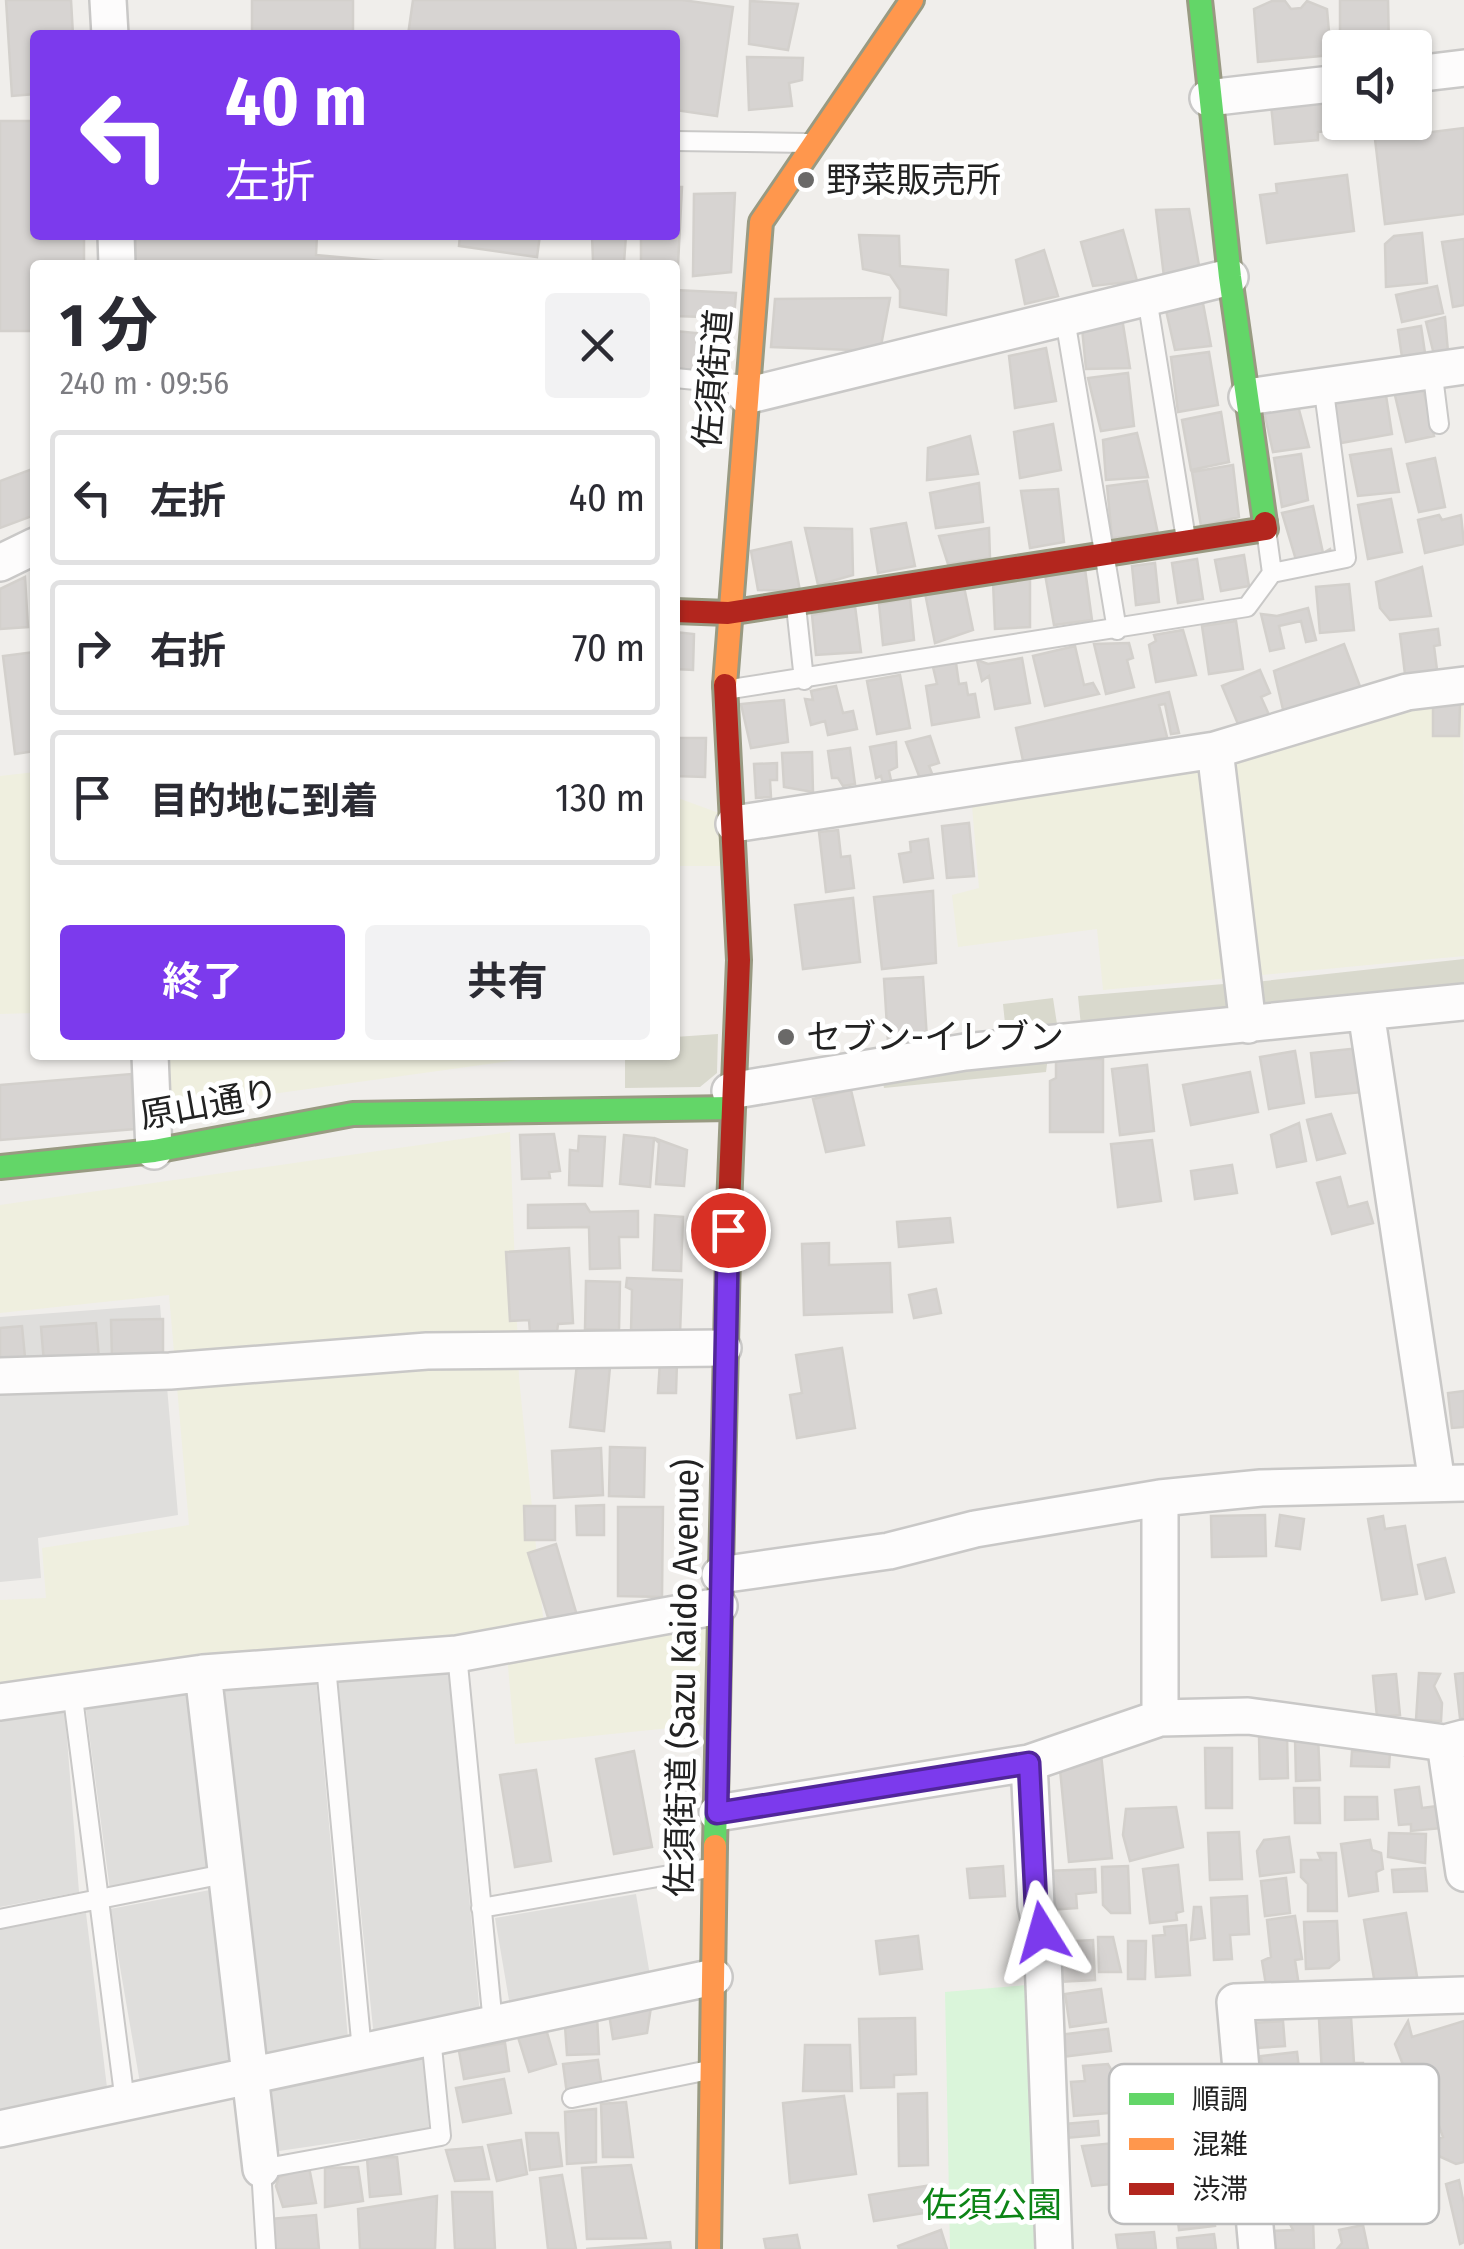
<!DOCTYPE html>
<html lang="ja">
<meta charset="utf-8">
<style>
:root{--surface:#fff;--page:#f2f2f3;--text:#2b2b33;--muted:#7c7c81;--line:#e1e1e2;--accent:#7c3aed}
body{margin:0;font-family:"Fira Sans Condensed","Noto Sans JP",sans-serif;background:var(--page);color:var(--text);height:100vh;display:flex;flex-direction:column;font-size:38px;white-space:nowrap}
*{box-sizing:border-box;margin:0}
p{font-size:32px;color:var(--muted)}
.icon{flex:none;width:55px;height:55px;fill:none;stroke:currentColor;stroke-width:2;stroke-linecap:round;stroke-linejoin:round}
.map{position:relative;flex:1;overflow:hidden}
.drawer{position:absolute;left:30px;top:260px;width:650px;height:800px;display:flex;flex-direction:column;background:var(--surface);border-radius:10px;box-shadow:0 2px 8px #0004}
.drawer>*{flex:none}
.guide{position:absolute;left:30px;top:30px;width:650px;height:210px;border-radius:10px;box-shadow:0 2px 8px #0004;background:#7c3aed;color:#fff;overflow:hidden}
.tools{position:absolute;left:1322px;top:30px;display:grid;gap:20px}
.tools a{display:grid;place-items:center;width:110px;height:110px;border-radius:10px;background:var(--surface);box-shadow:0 2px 8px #0004;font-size:50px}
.pin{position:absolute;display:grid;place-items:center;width:85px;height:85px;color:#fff;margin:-42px;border:5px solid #fff;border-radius:50%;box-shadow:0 2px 10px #0007}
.me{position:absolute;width:110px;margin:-55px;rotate:352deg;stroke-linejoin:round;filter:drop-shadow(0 0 8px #0008)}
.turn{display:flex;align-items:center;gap:35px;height:210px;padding:0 30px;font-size:45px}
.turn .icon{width:130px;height:130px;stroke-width:2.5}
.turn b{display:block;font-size:70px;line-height:85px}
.round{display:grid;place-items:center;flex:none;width:105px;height:105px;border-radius:10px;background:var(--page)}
.head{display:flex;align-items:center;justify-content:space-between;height:170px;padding:0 30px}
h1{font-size:60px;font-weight:700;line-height:75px}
.action{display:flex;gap:20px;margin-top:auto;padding:20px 30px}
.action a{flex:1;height:115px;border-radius:10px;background:var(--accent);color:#fff;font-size:40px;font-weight:700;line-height:115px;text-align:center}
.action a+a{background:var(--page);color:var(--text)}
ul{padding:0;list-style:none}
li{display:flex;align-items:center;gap:30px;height:135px;margin:0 20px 15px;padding:0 10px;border:5px solid var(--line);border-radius:10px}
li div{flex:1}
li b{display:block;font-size:38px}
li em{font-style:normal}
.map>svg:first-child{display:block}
.residential{fill:#dfdedc}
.construction{fill:#d9d9cd}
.farmland{fill:#efefdf}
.park{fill:#daf5da}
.building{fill:#d7d4d2;stroke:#d3d0cc;stroke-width:2.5}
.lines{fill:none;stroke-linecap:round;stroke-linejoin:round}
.lane-casing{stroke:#c9c8c7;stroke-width:22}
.street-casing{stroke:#c9c8c7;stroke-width:40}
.fast-casing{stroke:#999a82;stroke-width:28}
.slow-casing{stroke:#999a82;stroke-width:28}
.jam-casing{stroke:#999a82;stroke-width:28}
.lane{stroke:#fdfcfc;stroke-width:18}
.street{stroke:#fdfcfc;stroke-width:35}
.fast{stroke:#63d668;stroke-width:22}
.slow{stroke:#ff974d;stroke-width:22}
.jam{stroke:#b3261e;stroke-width:22}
.route-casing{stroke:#51269a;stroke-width:25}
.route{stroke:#7c3aed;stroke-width:18}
.poi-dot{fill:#6a6968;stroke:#fff;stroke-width:4}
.labels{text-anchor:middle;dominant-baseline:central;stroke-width:10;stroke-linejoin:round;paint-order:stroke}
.poi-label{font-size:35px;fill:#222;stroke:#fff;text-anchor:start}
.street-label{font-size:35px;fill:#222;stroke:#fff}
.park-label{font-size:35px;fill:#0c8416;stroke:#fff}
.key{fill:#fff;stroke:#bdbdbd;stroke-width:2.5}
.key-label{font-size:28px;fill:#222}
</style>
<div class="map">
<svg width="1464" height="2249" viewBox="0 0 1464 2249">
<rect width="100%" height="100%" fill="#f0eeeb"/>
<path class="residential" d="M160,1305L178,1515L38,1538L41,1578L0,1582V1317Z
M448,1666L480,2015L374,2037L336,1677Z
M316,1677L349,2050L265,2063L214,1685Z
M190,1685L207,1869L110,1890L85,1703Z
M64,1700L79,1892L0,1907V1712Z
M210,1890L233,2071L140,2083L110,1909Z
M636,1894L651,1981L510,2006L495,1918Z
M86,1913L108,2096L0,2119V1929Z
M425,2053L429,2129L272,2152L268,2089Z"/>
<path class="construction" d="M1464,959V989L1259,1008L1255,982Z
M1224,984L1229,1007L1218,1021L1081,1026L1078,996Z
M1053,998L1057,1024L1046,1034L1006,1033L1003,1004Z
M718,1034L717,1073L700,1087L625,1088V1055H675V1037Z
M1048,1057L1046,1072L884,1088L882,1077Z"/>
<path class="farmland" d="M1463,704L1464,956L1103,990L1097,929L958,947L952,895L979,888L972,806L1169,769L1390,713Z
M35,772V1013L0,1014V776Z
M675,797L719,813L721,866H675Z
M160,1055H553L164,1109Z
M510,1132L519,1378L545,1636L719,1606L718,1723L515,1744L506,1645L0,1702V1600L46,1598L42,1548L189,1525L169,1295L0,1313V1205Z"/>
<path class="park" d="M1027,1985L1036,2249H950L945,1992Z"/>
<path class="building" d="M6,0H71L73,35H35V94L12,96Z
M252,0H353V35H252Z
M413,0H682L733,7L717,116L675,110V35H408Z
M1340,0H1388L1389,48H1340Z
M750,1L798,4L788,50L749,44Z
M1272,1H1285L1291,9L1301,8L1307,1L1327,9L1331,55L1258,62L1254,9Z
M747,57L803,58L802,80L789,83L792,106L749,110Z
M1340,97V122H1355L1352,128L1318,132V140L1275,144L1271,104Z
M0,121H35V235H84V265H35V331H0Z
M1464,128V214L1385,224L1375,139Z
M1347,175L1354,231L1267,243L1260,195L1277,193L1276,184Z
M675,187H682L678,265L641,263V235H675Z
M735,193L731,272L693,276L694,194Z
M1189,209L1200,271L1164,277L1156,210Z
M1123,230L1137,281L1093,286L1081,242Z
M1422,233L1427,283L1386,287L1385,244L1394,236Z
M136,235H317L316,255L426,265H150L135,263Z
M460,235H540L537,257L459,246Z
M592,235H626L624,263L593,261Z
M859,235L899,236L900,266L948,270L946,315L900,307V290L890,275L863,269Z
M1464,239V305L1453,307L1442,242Z
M1044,250L1058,296L1025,304L1016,260Z
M1437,286L1443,313L1402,322L1396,295Z
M675,290L736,293L734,318L675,316Z
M890,298L880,351L771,347L775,299Z
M1202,298L1211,346L1175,350L1165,306Z
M1445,317L1448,352L1435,359L1426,322Z
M1122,318L1130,368L1086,369L1082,328Z
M1421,326L1425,353L1402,357L1398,330Z
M675,331L717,335L711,372L675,368Z
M1046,348L1056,401L1015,408L1009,356Z
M1209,352L1218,405L1178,412L1171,357Z
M1128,373L1134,426L1101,431L1088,378Z
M1421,380L1434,436L1406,442L1393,387Z
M1385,389L1392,434L1341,443L1331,397Z
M1297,402L1309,447L1273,452L1263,407Z
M1221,412L1229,462L1191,470L1182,420Z
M1053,424L1061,470L1020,478L1014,432Z
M1137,433L1148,477L1106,480L1103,440Z
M970,436L978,474L927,480L928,448Z
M1391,449L1399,492L1358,496L1350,455Z
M1301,454L1308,500L1282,507L1274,458Z
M1435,458L1445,507L1419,512L1407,464Z
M1233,465L1239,517L1201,526L1192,472Z
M35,468V515L0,528V481Z
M1147,481L1158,534L1112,538L1107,486Z
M979,483L983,522L936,528L930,493Z
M1058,489L1064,542L1030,548L1021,491Z
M1391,499L1402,552L1368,559L1358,505Z
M1313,506L1323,553L1330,549L1333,558L1296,560L1282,513Z
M1439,515L1442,520L1461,515L1464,544L1425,553L1418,520Z
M906,523L915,566L878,573L871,529Z
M805,528L852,529L853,575L818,585Z
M989,528L990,558L948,564L939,536Z
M791,542L800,591L758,590L751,551Z
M1244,555L1249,586L1221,591L1215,560Z
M1197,559L1203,599L1178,603L1172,563Z
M1155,563L1159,602L1136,605L1132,566Z
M1422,567L1431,616L1390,620L1380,608L1376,582Z
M1085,569L1092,620L1054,625L1045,574Z
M25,577L28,627L0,629V589Z
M1030,577V627L995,629L993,581Z
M963,582L973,630L935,643L924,588Z
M1349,584L1354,630L1320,633L1316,587Z
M910,598L914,640L883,645L879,604Z
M855,606L861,652L816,655L812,615Z
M1308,608L1316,640L1306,642L1301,621L1279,626L1284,648L1270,651L1261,614L1277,616Z
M1236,621L1243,669L1209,674L1202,626Z
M1438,629L1440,645L1434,646L1437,670L1405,674L1400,634Z
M1183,630L1196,675L1156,682L1149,645L1156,641L1154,635Z
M675,632L694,634L693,670L675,669Z
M1129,643L1133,658L1127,660L1134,687L1106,694L1094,644Z
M1344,644L1361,689L1285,718L1274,671Z
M1075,646L1084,685L1093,683L1099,694L1045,706L1033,656Z
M35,652V751L15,754L3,656Z
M1022,658L1030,703L995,709L989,676L982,681L977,660L988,664Z
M956,663L959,684L966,683L968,695L975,694L979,717L932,725L926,686L937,684L933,667Z
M1260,670L1270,693L1261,697L1270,717L1240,729L1222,686Z
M900,675L910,728L877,734L867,681Z
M836,686L843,713L853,711L857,729L828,735L825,721L811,725L805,699L813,700L811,691Z
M1169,692L1179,733L1171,734L1165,704L1159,705L1167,737L1025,770L1016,728Z
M784,700L788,742L751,748L741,704Z
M1433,703L1460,704L1459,736H1433Z
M930,736L939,763L929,766L933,776L921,781L906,742Z
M675,738H706L705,777L675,776Z
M896,742L897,767L889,771L892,785L884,787L881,776L876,778L870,747Z
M850,748L855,784L843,786L838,778H832L828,751Z
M812,752L813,792L784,787L782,753Z
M777,763V780H770L771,797L756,798L754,764Z
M969,823L974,876L947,878L942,826Z
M838,830L841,857L850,856L854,888L826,892L819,832Z
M928,839L933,878L904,882L899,854L911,852L910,842Z
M933,891L936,963L882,969L874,897Z
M853,898L860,962L803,969L795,905Z
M923,977L927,1039L888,1042L884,979Z
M1359,1048L1363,1092L1316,1097L1311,1053Z
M1295,1051L1304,1103L1269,1109L1260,1057Z
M1056,1059H1103V1132H1050V1081L1056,1078Z
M1147,1065L1154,1131L1120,1135L1112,1069Z
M1250,1072L1258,1112L1191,1125L1183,1085Z
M131,1074L135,1129L0,1140V1085Z
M851,1090L864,1145L826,1152L813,1099Z
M1331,1114L1345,1153L1317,1160L1307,1120Z
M1299,1123L1306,1161L1277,1167L1271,1135Z
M554,1134L560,1171L549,1172L550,1178L522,1179L520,1135Z
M624,1135L654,1138L650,1187L620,1184Z
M579,1136L605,1137L602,1186L569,1185L570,1150L578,1151Z
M654,1138L687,1150L684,1186L656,1184L659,1143Z
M1152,1140L1161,1201L1118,1207L1111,1144Z
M1232,1165L1237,1193L1195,1199L1191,1171Z
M1340,1177L1348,1207L1367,1202L1373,1223L1332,1234L1317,1183Z
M585,1204L590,1212L638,1211V1237H619L620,1268L590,1269L589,1227L528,1228V1205Z
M655,1215L683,1217L681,1271L653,1270Z
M950,1218L953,1242L899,1247L897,1222Z
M829,1243V1265L890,1263L892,1312L804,1315L802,1244Z
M569,1248L573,1323L558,1324L557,1332L530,1333L529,1320L510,1321L506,1252Z
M627,1278L682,1280L680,1334L631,1332L632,1290L626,1287Z
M586,1281L620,1282L619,1330L585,1329Z
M936,1289L941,1313L914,1318L909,1295Z
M163,1319V1357L112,1358L111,1320Z
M96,1323L99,1359L44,1363L41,1327Z
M22,1326L25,1357L0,1359V1328Z
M842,1348L855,1428L797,1438L790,1395L802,1393L796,1355Z
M660,1361L677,1362L676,1393H658Z
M577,1364L610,1367L604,1431L570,1427Z
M1464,1391V1427L1452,1428L1448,1393Z
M610,1447L645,1448L644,1497L609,1496Z
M601,1448L603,1495L554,1498L552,1451Z
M604,1505V1535H577L576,1506Z
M524,1506H555V1540H525Z
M618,1507H663L662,1597L618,1596Z
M1265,1515L1266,1556L1212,1557L1211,1516Z
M1280,1515L1304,1519L1300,1549L1276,1546Z
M1383,1516L1385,1529L1405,1526L1417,1594L1382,1600L1368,1519Z
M556,1544L578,1619L551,1627L528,1553Z
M1445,1558L1454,1592L1426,1599L1418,1565Z
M1419,1673L1440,1674L1434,1686L1442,1703L1441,1721L1416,1720Z
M1464,1673V1718H1460L1455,1674Z
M1396,1674L1400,1715L1377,1717L1373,1676Z
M1259,1736H1287L1288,1778L1260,1779Z
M1318,1737L1320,1780L1296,1781L1295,1738Z
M1205,1748H1232V1808H1206Z
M634,1751L652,1847L614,1854L596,1759Z
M1352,1751L1390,1752L1389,1767L1351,1766Z
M1101,1754L1112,1858L1069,1862L1059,1759Z
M536,1770L551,1861L515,1867L500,1775Z
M1419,1787L1422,1808L1438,1806L1443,1828L1411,1831V1824L1399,1825L1395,1790Z
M1294,1788H1319L1320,1823H1295Z
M1345,1797H1377L1378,1819L1345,1820Z
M1176,1807L1183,1847L1130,1861L1123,1835L1126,1809Z
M1239,1832L1242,1879L1210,1880L1208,1833Z
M1389,1833L1426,1834L1425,1863L1388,1857Z
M1289,1837L1294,1872L1260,1876L1257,1851L1264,1840Z
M1370,1840L1372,1850L1381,1853L1383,1869L1376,1872L1378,1891L1349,1896L1341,1844Z
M1318,1853H1336L1337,1911H1308V1884L1301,1877V1860H1321Z
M1178,1865L1183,1911L1176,1913L1177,1920L1150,1923L1143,1869Z
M1003,1866L1005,1896L970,1898L967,1869Z
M1128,1866L1130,1913H1111L1103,1905L1102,1867Z
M1425,1868L1427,1891L1394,1892L1392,1870Z
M1095,1869L1096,1892L1076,1894L1077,1908L1048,1910L1046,1871Z
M1286,1878L1290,1913L1265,1916L1261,1881Z
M1247,1896L1249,1934L1230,1935L1232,1959L1214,1960L1211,1898Z
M1194,1907H1201L1205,1938L1191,1940Z
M1406,1913L1418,1982L1376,1990L1364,1920Z
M1295,1916L1302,1959L1295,1960L1299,1986L1267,1991L1262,1961L1271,1957L1267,1920Z
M1337,1921L1339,1960L1329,1968L1306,1969L1304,1922Z
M1186,1925L1190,1975L1156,1977L1153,1936L1165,1935L1164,1927Z
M918,1936L922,1969L880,1974L876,1941Z
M1098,1937H1113L1121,1972H1099Z
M1093,1940L1095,1980L1058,1982L1056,1942Z
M1128,1941H1146L1145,1979H1128Z
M1101,1989L1106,2022L1070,2027L1065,1994Z
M651,2007L647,2033L613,2039L609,2014Z
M597,2016L599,2054L567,2055L565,2026Z
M1351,2017L1354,2063H1363L1364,2072L1322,2074L1319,2019Z
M915,2018L916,2074L894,2075V2087L861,2088L859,2019Z
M1283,2021L1285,2046L1256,2048L1254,2023Z
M1408,2021L1412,2037L1464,2021V2162L1456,2164L1432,2153L1428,2143L1443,2137L1417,2065L1405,2070L1395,2044Z
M546,2029L556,2064L529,2072L518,2037Z
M1108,2029L1111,2051L1061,2057L1058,2035Z
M505,2043L509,2071L464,2079L459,2051Z
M805,2045H850L852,2091H803Z
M1297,2052L1300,2077L1277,2079L1273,2072L1267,2074L1262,2069L1261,2056Z
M598,2060L602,2088L567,2094L563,2064Z
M1108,2064L1117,2080L1120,2112L1074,2116L1071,2082L1085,2081L1083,2066Z
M504,2079L511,2113L463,2122L456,2088Z
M927,2093L928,2165L899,2166L898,2094Z
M844,2096L856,2174L790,2183L783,2103Z
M626,2102L633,2157H603L601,2104Z
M596,2109V2162L567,2164L565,2112Z
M1098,2121L1099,2135L1066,2138L1065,2124Z
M526,2133H558L562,2166L530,2170Z
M1158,2139L1162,2179L1092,2186L1082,2146Z
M521,2140L527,2174L497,2181L488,2145Z
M482,2147L489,2179L455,2181L446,2150Z
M397,2157L401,2194L370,2197L367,2158Z
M631,2165L646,2238L587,2239L582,2168Z
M309,2167L316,2203L283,2207L276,2186L279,2177Z
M358,2167L363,2201L325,2207V2168Z
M562,2175L576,2249H548L540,2178Z
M1459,2180L1464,2204V2242L1460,2244L1446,2184Z
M932,2185L937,2211L874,2221L869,2195Z
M452,2192H492L495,2249H455Z
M437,2196L435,2249H360L358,2209Z
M1212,2200L1215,2226L1179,2230L1176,2204Z
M316,2215L319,2249H273L271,2219Z
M1313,2219L1314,2249H1272L1271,2231L1293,2230L1288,2220Z
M1363,2225L1368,2249H1337L1342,2243L1339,2230Z
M941,2230L947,2249H899L898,2246Z
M1154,2232L1156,2249H1118L1116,2235Z
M1214,2234L1216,2249H1178L1177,2238Z
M797,2235L800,2249H766L764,2239Z
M670,2242L671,2249H586Z"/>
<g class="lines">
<g class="lane-casing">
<path id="lane" d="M675,141L806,143
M1147,298L1186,539
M1065,319L1117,630
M1432,368L1439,424
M675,378L747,385
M1266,529L1272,573L1346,558L1323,384
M796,606L804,680
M725,690L1247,607L1272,573
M457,1654L493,2024
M326,1666L362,2051
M72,1690L125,2102
M481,1908L715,1867
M0,1919L229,1873
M572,2098L709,2070
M266,2249L261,2169L441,2136L431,2037"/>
</g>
<g class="street-casing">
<path id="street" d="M108,0L110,35
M1415,74L1464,68
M1208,98L1340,83
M116,235L117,265
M746,396L1230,277
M1247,397L1464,366
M0,563L35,546
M1215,750L1248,1025
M734,824L1215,750L1407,692L1464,685
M1366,1012L1437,1483
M150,1055L154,1151
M730,1091L965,1052L1464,1002
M0,1376L170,1371L427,1351L723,1348
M1160,1498V1718
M720,1575L889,1551L975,1529L1160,1498L1261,1488L1464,1483
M203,1673L261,2169
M0,1702L203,1673L457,1654L719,1606
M1445,1743L1464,1873
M1029,1763L1036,1905L1042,1931L1054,2249
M717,1813L1029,1763L1160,1718L1248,1716L1445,1743L1464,1738
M0,2129L714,1977
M1257,2249L1235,2002L1464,1995"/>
</g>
<g class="fast-casing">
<path id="fast" d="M1200,0L1230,277L1265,523
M0,1167L154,1151L353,1114L731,1108
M715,1846L729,1207"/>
</g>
<g class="slow-casing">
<path id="slow" d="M725,685L761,222L912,0
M709,2249L715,1846"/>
</g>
<g class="jam-casing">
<path id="jam" d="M675,611L728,613L1266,529L1265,523
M725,685L739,960L729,1207"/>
</g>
<use href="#lane" class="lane"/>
<use href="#street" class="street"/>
<use href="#fast" class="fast"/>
<use href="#slow" class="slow"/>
<use href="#jam" class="jam"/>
</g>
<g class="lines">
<g class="route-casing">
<path id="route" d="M728,1230L717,1813L1029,1763L1036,1905L1042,1932"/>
</g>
<use href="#route" class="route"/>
</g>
<g class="poi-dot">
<circle cx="806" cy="180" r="10"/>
<circle cx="786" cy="1037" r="10"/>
</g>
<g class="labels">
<g class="poi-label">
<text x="826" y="180">野菜販売所</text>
<text x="806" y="1037">セブン-イレブン</text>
</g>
<g class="street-label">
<text transform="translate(713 379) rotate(-85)">佐須街道</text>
<text transform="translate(209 1104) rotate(-10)">原山通り</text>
<text transform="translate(683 1678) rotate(-89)">佐須街道 (Sazu Kaido Avenue)</text>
</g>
<g class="park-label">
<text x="992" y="2205">佐須公園</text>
</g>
</g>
<rect x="1109" y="2064" width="330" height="160" rx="15" class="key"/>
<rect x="1129" y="2093" width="45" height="12" fill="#63d668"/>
<rect x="1129" y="2138" width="45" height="12" fill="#ff974d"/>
<rect x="1129" y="2183" width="45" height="12" fill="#b3261e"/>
<g class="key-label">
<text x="1192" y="2109">順調</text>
<text x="1192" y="2154">混雑</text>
<text x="1192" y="2199">渋滞</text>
</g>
</svg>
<div class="tools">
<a><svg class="icon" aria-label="sound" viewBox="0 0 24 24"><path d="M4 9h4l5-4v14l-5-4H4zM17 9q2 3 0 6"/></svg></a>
</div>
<div class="pin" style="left:728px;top:1230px;background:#d93025"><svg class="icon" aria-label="arrive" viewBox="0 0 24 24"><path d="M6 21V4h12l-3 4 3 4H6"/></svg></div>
<svg class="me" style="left:1042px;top:1932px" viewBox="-20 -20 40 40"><path d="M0-17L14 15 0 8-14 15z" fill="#7c3aed" stroke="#fff" stroke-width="4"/></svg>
<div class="guide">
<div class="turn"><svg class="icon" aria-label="left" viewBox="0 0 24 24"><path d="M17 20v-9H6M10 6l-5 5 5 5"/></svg><div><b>40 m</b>左折</div></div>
</div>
<section class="drawer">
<div class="head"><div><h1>1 分</h1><p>240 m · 09:56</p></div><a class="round"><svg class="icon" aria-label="close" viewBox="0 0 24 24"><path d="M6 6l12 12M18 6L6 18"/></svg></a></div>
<ul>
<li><svg class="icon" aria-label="left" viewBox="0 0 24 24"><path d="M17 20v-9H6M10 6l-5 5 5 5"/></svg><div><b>左折</b></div><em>40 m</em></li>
<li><svg class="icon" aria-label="right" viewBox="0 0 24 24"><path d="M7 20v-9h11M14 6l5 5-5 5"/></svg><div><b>右折</b></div><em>70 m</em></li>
<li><svg class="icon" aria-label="arrive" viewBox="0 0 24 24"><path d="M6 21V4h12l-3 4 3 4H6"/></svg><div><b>目的地に到着</b></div><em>130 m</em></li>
</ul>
<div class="action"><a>終了</a><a>共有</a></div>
</section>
</div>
